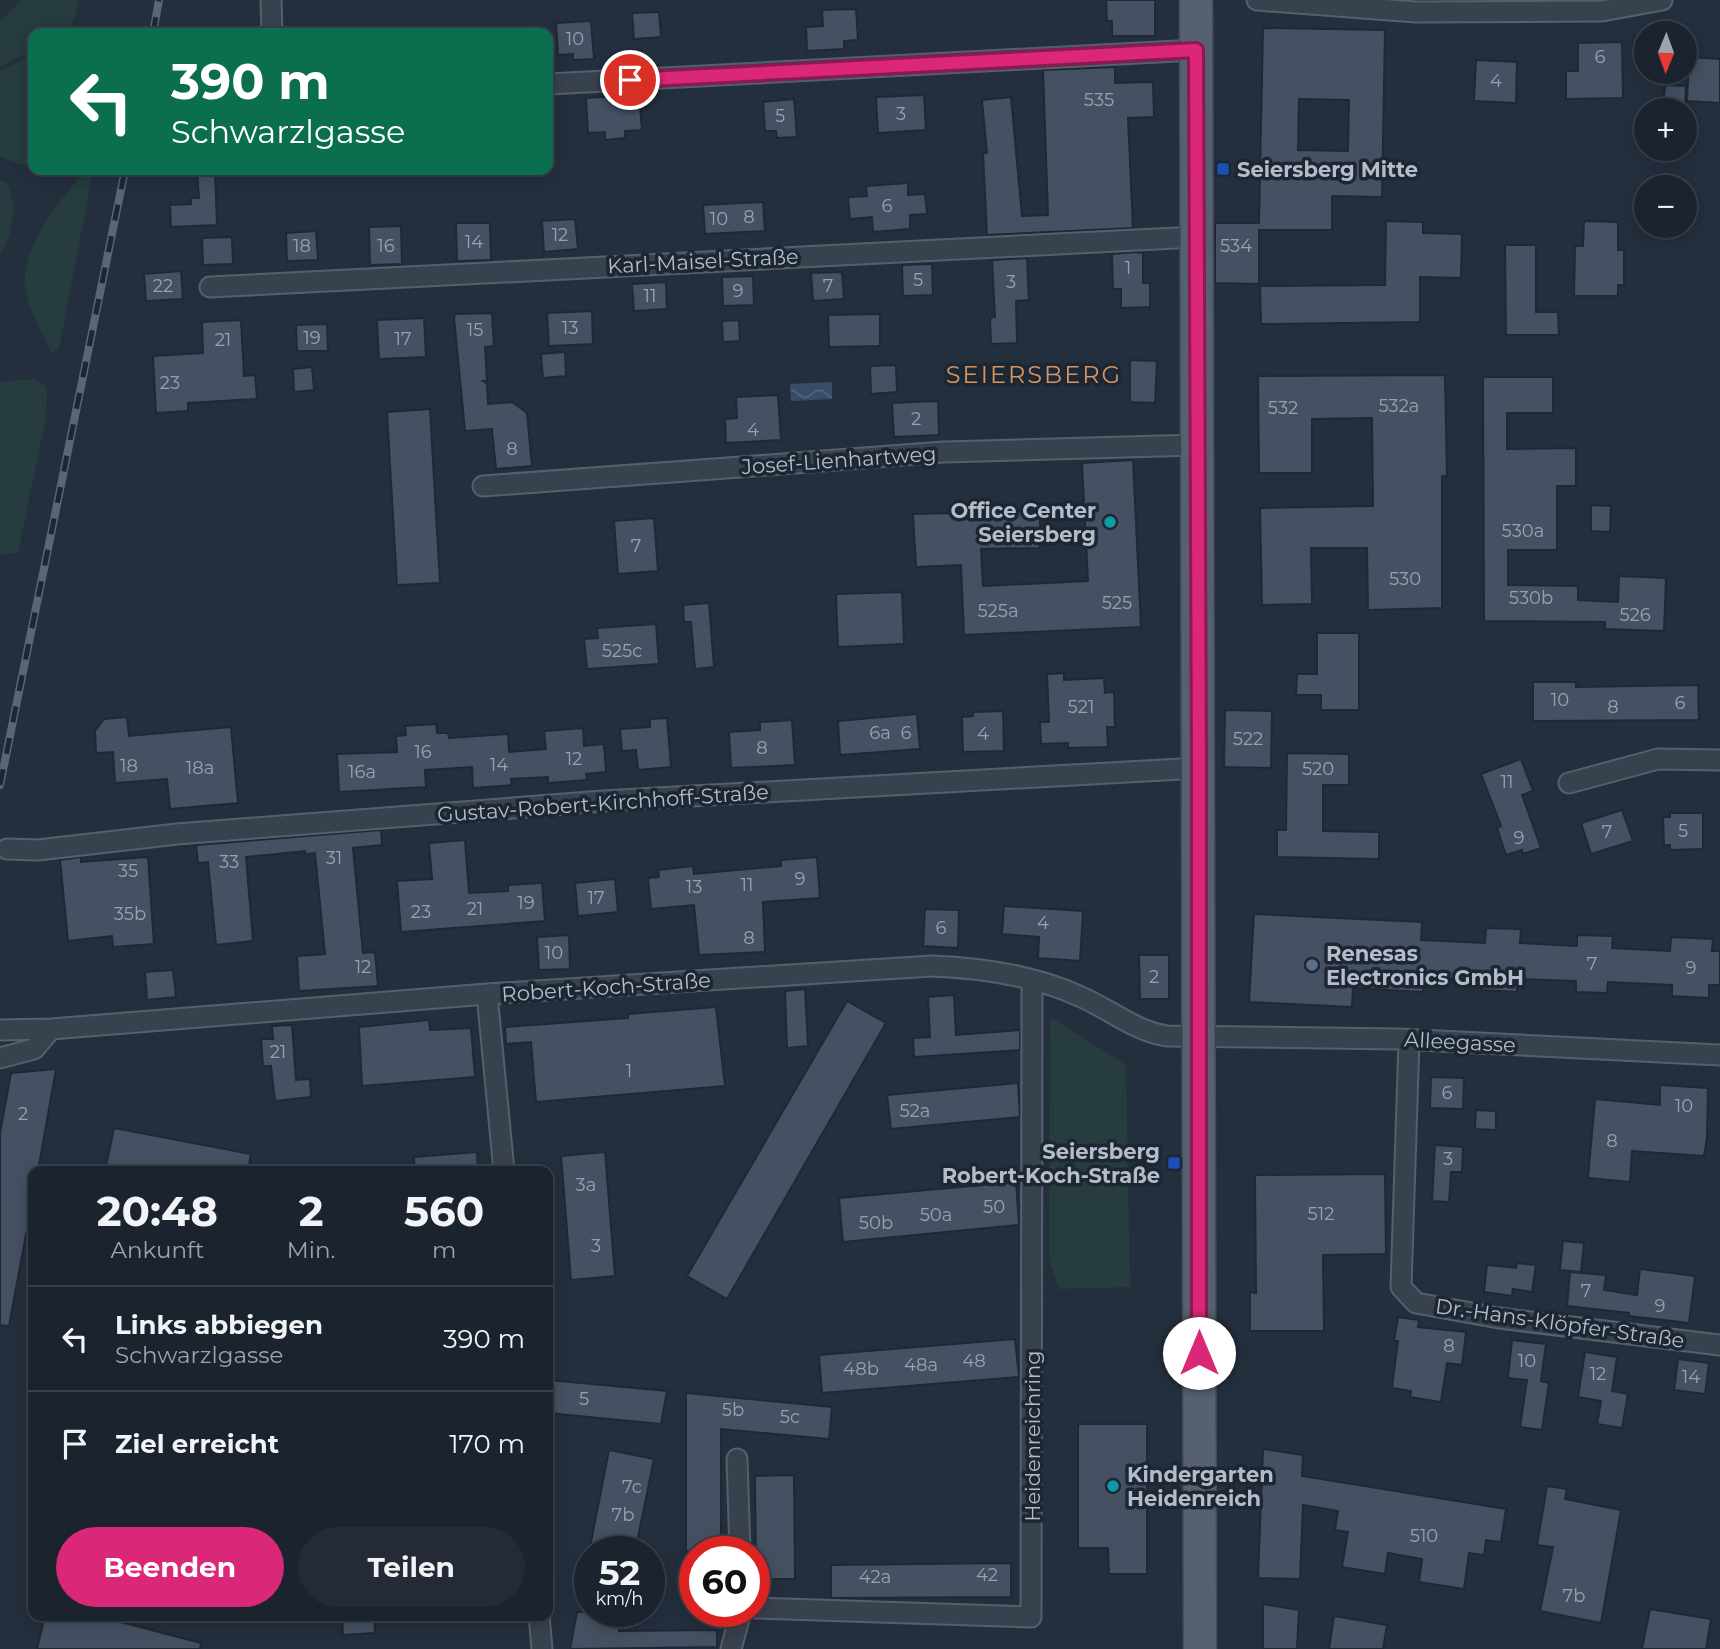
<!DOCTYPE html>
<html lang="de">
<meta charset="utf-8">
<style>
:root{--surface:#1b232e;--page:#242b36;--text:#f1f3f6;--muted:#a0a4aa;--line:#39404a;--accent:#db2777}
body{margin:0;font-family:Montserrat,sans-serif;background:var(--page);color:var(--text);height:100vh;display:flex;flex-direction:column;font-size:26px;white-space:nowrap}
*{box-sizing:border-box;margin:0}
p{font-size:23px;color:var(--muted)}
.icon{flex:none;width:38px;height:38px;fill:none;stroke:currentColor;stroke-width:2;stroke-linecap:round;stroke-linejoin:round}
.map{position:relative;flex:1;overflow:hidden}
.details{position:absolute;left:28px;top:1166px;width:525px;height:455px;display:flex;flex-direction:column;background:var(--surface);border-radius:14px;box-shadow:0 4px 18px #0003,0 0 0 2px var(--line)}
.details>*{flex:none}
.guide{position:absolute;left:28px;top:28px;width:525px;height:147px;border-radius:14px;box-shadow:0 4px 18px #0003,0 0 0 2px var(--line);background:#0b6e4f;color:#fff;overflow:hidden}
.needle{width:46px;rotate:181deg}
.controls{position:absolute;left:1634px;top:21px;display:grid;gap:14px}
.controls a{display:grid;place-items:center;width:63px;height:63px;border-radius:50%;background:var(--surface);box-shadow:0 4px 18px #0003,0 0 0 2px var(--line);font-size:35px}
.speed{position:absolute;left:574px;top:1536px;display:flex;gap:14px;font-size:35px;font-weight:700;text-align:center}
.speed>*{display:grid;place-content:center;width:91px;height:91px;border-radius:50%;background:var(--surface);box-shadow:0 4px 18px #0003,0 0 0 2px var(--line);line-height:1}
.speed small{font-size:18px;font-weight:400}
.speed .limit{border:10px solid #d22;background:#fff;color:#111}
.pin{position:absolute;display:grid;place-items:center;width:60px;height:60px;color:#fff;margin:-30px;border:4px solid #fff;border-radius:50%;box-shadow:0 2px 7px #0007}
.me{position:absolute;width:77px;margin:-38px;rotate:0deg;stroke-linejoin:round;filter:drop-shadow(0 0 5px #0008)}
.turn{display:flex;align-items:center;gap:24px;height:147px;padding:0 28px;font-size:32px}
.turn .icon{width:91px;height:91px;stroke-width:2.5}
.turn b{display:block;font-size:49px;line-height:60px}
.eta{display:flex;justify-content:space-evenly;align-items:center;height:119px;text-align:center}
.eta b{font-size:42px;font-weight:700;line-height:49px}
.primary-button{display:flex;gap:14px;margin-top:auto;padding:14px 28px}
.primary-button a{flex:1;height:80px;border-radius:42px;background:var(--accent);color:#fff;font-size:28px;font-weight:700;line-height:80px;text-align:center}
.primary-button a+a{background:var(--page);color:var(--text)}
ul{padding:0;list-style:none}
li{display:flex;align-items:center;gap:21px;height:105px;padding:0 28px;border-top:2px solid var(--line)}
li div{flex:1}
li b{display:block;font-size:26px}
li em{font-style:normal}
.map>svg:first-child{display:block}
.green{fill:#263c3f}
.water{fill:url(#water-waves)}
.building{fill:#455162;stroke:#1f2835;stroke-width:2;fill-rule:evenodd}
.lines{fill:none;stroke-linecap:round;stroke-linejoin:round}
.street-casing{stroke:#565f6c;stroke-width:23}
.primary-casing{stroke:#414a57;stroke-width:35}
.street{stroke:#38414e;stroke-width:19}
.primary{stroke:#56606e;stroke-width:32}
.rail-casing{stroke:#5a6575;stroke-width:8}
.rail{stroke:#1d2633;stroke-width:5;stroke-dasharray:16;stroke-linecap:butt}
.route-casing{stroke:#8e194d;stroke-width:18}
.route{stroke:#db2777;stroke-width:12}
.transit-dot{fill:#1a4fb4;stroke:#1d2633;stroke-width:2.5}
.culture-dot{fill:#0f9aa8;stroke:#1d2633;stroke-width:2.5}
.service-dot{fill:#5c6f8a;stroke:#1d2633;stroke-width:2.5}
.labels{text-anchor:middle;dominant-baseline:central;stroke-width:7;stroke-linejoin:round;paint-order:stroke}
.number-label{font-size:18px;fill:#98a1af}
.poi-label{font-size:21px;font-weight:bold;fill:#b4bcc9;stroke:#1d2633;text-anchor:start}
.street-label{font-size:21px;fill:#b4bcc9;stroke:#1d2633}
.quarter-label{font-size:24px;letter-spacing:2px;fill:#d59563;stroke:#1d2633}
</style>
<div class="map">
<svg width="1720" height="1649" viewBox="0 0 1720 1649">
<defs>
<pattern id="water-waves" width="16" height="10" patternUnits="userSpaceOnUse" patternTransform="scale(1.75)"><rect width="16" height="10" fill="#394c67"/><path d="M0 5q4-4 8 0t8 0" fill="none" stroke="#53647b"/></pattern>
</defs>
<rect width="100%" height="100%" fill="#242f3e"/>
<path class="green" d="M22,0H78L74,20L65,33H33V51L0,67V21Z
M33,55V165L18,164L0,156V71Z
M85,170L92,176L59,349L51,353C42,332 28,310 25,288C20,246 61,201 85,170Z
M0,180L8,184L14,206L9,237L0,254Z
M36,379L47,388L46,417L18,553L0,555V382Z
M1050,1017L1126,1065L1130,1287L1059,1289L1049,1259Z"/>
<path class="water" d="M832,382V399L791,401L790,384Z"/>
<path class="building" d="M1106,0H1155V36H1112V21H1107Z
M856,9L858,40L844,41V49L807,51L806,27L823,26L822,10Z
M659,12L661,37L634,39L632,13Z
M591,21L594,59L573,60V54L558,55L556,23Z
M1263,28L1385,30L1382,197L1332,196V230H1259V284L1215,283V223H1259ZM1299,99L1349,100L1348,151L1298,150Z
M1622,42L1623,98L1566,99V71H1578V43Z
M1689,57L1720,59V103L1687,101Z
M1476,60L1517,62L1516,103L1474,101Z
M1115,67V83L1153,82L1154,117L1128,118L1133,228L987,235L983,153H987L982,100L1011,97L1022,216L1048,215L1043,70Z
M1665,85L1686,86L1685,110H1663Z
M639,95L642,130L625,131V138L605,140V132L588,133L586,98Z
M924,95L926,130L878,133L876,97Z
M794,99L797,137L777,138L776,131H765L763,102Z
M197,170H215L217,225L171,227L170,205L191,204V198H199Z
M908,183V195L925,194L927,214L910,215V229L873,232L872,217L850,219L848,197L867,196L866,186Z
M763,202L765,231L705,234L703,205Z
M575,219L578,249L544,252L542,221Z
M1386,221L1423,222V233L1462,234L1461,278L1420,277V322L1261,324L1260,286L1385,285Z
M1584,221L1618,222V250H1624V285H1618V296H1574L1575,246H1583Z
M456,223H490L491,260L457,261Z
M401,226L402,264L370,265L369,227Z
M316,231L318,260L287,261L286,233Z
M232,237L233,264L203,265L202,238Z
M1505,245H1536V312H1558L1559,335H1506Z
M1135,252L1143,253V283H1150V307L1121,308V289H1113L1112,254Z
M1027,258L1029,300L1016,301L1017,343L991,344L990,318L995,317L992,260Z
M932,264L933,295L903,296L902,265Z
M181,271L183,299L146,301L144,274Z
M842,272L844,299L813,301L811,273Z
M753,276L754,305L723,306L722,277Z
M666,282L667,309L634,311L632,284Z
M592,311L593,344L549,346L547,313Z
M492,313L494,346L485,347L487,381H483L487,384L488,404L512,402L527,413L532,466L496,469L492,429L465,431L454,317L456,314Z
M880,314V346L829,347L828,315Z
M424,318L426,357L379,359L377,320Z
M241,320L244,376L255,375L257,399L188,403V411L156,413L153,356L203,353L202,322Z
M739,320L740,341L723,342L722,321Z
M327,324L328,351H297L296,325Z
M565,352L566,376L543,378L541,354Z
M1130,360L1157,361L1155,403L1130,402Z
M896,365L897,392L871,394L870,366Z
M312,367L314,390L294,392L293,369Z
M1445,375L1447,476H1442V608L1368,610L1367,548H1311L1312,604L1262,605L1260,508L1373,506L1372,418L1312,419V473H1259L1258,376Z
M1483,377H1553V413H1507V449L1576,448V486H1557V550H1508V585L1578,586V600L1618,602L1619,576L1666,578L1664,631L1605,629V622L1484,621Z
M778,395L781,440L726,443L725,419L737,418L736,397Z
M938,401L939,435L894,437L892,403Z
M430,409L440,583L397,585L387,412Z
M1133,460L1141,627L964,635L961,565L916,567L913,514L1040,511V548L981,549L983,586L1088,581L1082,463Z
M1591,505L1611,506L1610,532L1591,531Z
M654,518L658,571L618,574L614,521Z
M902,592L904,644L838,647L836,594Z
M709,603L714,667L695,669L691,622H684L683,605Z
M656,624L659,664L587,669L584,639L598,638L597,628Z
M1317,633H1359V710H1321V695H1296L1297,674H1317Z
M1064,673V680L1104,678L1105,693L1114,692L1115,727H1107L1108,747L1068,748V743L1041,744L1040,722H1049L1047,674Z
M1533,682H1576V687L1698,685L1699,720L1533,721Z
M1225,710L1272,711L1271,768L1224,767Z
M1003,711L1004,751L963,752L962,717L973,716V712Z
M917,714L920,749L840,755L838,721Z
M127,717L129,736L231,727L238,803L170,809L167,779L115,783L113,752L96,753L95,731L104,719Z
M667,718L671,767L638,770L636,750L622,751L620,729L650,727V719Z
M792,720L795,765L731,768L729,732L760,730V722Z
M436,724L437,733H448L449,738L508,734L509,752L546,749L544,731L583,728L584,746L604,744L606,772L586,774L587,780L548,783V777L511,779L512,785L473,788L472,767L425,770L426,787L339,792L337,754L397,752L396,736L406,735L405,726Z
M1287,753L1349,754V785H1323V831L1379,832V859L1277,857V830H1286Z
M1521,759L1533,791L1522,795L1541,848L1523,854L1522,850L1506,855L1497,828L1501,826L1481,774Z
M1622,810L1633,841L1591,854L1581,823Z
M1670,813H1703V849L1670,850V845H1664L1663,817H1670Z
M381,830L382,845L353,848L363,953L375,952L378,986L299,991L297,956L325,954L315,853L305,854V851L246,857L253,941L216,945L208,862L198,863L196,845Z
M465,840L469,893L508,891V885L542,883L545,921L401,932L397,881L432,879L429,843Z
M81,857V862L148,857L154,944L113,947L112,936L68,941L60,860Z
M817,857L820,898L763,902L765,952L699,955L694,905L651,909L648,878L659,877L658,870L693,866L694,874L781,866V860Z
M615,879L618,912L578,916L575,883Z
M1004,906L1083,911L1080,961L1038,958L1039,937L1002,934Z
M925,909L959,910L958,948L923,946Z
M1254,914L1422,922L1421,940L1485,943L1486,928L1521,929L1520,943L1577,946V935L1613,936L1612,948L1670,951L1671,937L1713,939L1712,951H1720V985H1709V998L1672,996V985L1608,982L1607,993L1576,992V981L1517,979V992L1481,990V980L1424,977L1423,992L1353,988L1352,1007L1249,1002Z
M569,935L570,969L539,970L537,937Z
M1139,955H1169V999H1140Z
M173,970L176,997L147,1000L145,972Z
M805,989L808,1046L787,1048L785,991Z
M954,995L956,1035L1020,1030V1050L914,1057L913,1038L930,1037L928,997Z
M847,1001L886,1023L727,1299L687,1276Z
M716,1007L725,1086L536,1102L531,1042L506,1044L505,1027L628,1018V1014Z
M429,1020L430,1030L471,1028L475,1077L362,1086L359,1027Z
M292,1025L296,1080L310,1079L311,1097L275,1101L271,1066H263L261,1039H273L272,1026Z
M56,1069L38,1171H33V1197L9,1326L0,1325V1133L11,1073Z
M1431,1077L1464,1078L1463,1109L1430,1108Z
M1018,1083L1020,1117L891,1129L887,1095Z
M1660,1085L1708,1088L1707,1138L1704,1156L1632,1151L1630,1182L1588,1178L1595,1099L1660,1105Z
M1476,1110L1496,1111V1130L1475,1129Z
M114,1128L251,1154L248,1171H105Z
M1435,1145L1463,1147L1462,1172H1451L1449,1202L1432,1201Z
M477,1152L478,1171H415L414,1157Z
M605,1152L615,1276L571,1280L561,1156Z
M1385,1174L1386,1254L1323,1255L1324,1331H1250V1292L1256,1293L1255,1175Z
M1016,1182L1019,1225L843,1242L839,1198Z
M1563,1241L1584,1243L1581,1272L1560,1270Z
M1517,1263L1536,1265L1532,1292L1513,1289L1512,1296L1484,1292L1487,1265L1516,1268Z
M1640,1269L1695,1276L1689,1323L1629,1316V1313L1567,1306L1570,1272L1606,1275L1604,1290L1637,1295Z
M1398,1317L1419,1320L1418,1327L1466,1332L1462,1365L1447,1363L1441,1402L1410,1397L1411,1391L1392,1388L1398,1341H1394Z
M1015,1339L1019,1377L822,1393L819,1355Z
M1512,1340L1546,1344L1541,1381H1540L1549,1383L1542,1430L1520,1427L1527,1380L1508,1378Z
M1585,1352L1617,1357L1612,1391L1628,1394L1622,1428L1597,1424L1601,1401L1578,1397Z
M1678,1359L1709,1363L1705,1394L1674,1390Z
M548,1380L667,1391L661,1424L548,1413Z
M686,1393L832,1407L829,1439L721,1429V1551H686Z
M1078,1424H1147V1574H1109L1108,1548H1078Z
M1263,1449L1303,1455L1302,1476L1506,1509L1501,1542L1486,1540L1484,1555L1469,1553L1464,1589L1419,1582L1422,1559L1388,1553L1385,1574L1342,1567L1348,1532L1335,1530L1338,1511L1303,1505L1300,1579L1258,1578Z
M609,1450L654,1459L635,1552H589Z
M794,1475L795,1579H756L755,1476Z
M1547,1486L1567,1489L1565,1499L1621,1510L1601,1623L1540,1611L1553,1547L1537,1545Z
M1011,1563V1597L831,1598V1565Z
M1263,1604L1299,1610L1297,1649H1263Z
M1650,1609L1711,1619L1706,1649H1642Z
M577,1612H623L619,1631L717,1630V1647L570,1649Z
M45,1615H94L201,1643L200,1649H37Z
M342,1615H374L375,1633L343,1635Z
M1334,1616L1387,1625L1383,1649H1329Z"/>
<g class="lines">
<g class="street-casing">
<path id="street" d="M271,0L272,33
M1257,0L1416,12L1602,11L1662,0
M548,84L1196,50
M210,287L1196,237
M483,486L944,452L1197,445
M1569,783L1658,759L1720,760
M7,849L38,850L177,834L603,801L1199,768
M487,994L504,1171
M0,1030L51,1029L487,994L932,966C982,968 1033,975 1079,996C1110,1009 1134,1031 1167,1036L1398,1039L1720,1055
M1409,1041L1401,1287L1416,1303L1499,1318L1720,1345
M0,1058L34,1049L51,1029
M737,1459L740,1552
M754,1608L1031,1617L1032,980
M539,1615L542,1649
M731,1649L741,1612"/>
</g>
<g class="primary-casing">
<path id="primary" d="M1196,0L1200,1649"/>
</g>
<use href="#street" class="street"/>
<use href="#primary" class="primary"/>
<g class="rail-casing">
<path id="rail" d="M153,33L159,0
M0,785L125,170"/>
</g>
<use href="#rail" class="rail"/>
</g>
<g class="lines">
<g class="route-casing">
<path id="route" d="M630,80L1196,50L1199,768V1353"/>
</g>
<use href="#route" class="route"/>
</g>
<g class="transit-dot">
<rect x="1216" y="162" width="14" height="14" rx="3.5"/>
<rect x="1167" y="1156" width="14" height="14" rx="3.5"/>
</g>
<g class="culture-dot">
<circle cx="1110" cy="522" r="7"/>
<circle cx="1113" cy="1486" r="7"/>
</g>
<circle class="service-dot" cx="1312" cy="965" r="7"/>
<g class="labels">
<g class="number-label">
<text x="575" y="39">10</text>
<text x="1600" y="57">6</text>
<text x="1496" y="81">4</text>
<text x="1099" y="100">535</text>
<text x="901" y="114">3</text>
<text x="780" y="116">5</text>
<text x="887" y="206">6</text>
<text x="749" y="217">8</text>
<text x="719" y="219">10</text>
<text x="560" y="235">12</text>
<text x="474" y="242">14</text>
<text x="302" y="246">18</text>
<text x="386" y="246">16</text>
<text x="1236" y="246">534</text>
<text x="1128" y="268">1</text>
<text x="918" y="280">5</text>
<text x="1011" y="282">3</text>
<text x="163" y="286">22</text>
<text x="828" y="286">7</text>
<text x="738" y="291">9</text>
<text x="650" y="296">11</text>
<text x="570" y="328">13</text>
<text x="475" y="330">15</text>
<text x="312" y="338">19</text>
<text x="403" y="339">17</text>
<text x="223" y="340">21</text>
<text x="170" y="383">23</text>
<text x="1399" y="406">532a</text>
<text x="1283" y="408">532</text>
<text x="916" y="419">2</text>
<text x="753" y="430">4</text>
<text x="512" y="449">8</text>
<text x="1523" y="531">530a</text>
<text x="636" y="546">7</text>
<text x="1405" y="579">530</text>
<text x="1531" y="598">530b</text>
<text x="1117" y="603">525</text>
<text x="998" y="611">525a</text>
<text x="1635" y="615">526</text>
<text x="622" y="651">525c</text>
<text x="1560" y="700">10</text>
<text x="1680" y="703">6</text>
<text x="1081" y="707">521</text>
<text x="1613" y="707">8</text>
<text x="880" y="733">6a</text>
<text x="906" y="733">6</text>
<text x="983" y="734">4</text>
<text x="1248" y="739">522</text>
<text x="762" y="748">8</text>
<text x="423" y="752">16</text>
<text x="574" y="759">12</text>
<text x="499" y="765">14</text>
<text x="129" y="766">18</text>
<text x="200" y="768">18a</text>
<text x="1318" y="769">520</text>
<text x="362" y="772">16a</text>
<text x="1507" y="782">11</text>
<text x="1683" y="831">5</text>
<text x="1607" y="832">7</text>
<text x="1519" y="838">9</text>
<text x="334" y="858">31</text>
<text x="229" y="862">33</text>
<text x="128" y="871">35</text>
<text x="800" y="879">9</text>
<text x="747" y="885">11</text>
<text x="694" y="887">13</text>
<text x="596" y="898">17</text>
<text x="526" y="903">19</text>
<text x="475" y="909">21</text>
<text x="421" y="912">23</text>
<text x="130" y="914">35b</text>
<text x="1043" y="923">4</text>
<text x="941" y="928">6</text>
<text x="749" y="938">8</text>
<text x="554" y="953">10</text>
<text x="1592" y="964">7</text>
<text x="363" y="967">12</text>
<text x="1691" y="968">9</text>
<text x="1154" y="977">2</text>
<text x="278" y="1052">21</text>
<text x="629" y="1071">1</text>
<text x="1447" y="1093">6</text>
<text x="1684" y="1106">10</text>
<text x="915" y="1111">52a</text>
<text x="23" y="1114">2</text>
<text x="1612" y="1141">8</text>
<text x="1448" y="1159">3</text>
<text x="586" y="1185">3a</text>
<text x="994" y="1207">50</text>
<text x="1321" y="1214">512</text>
<text x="936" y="1215">50a</text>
<text x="876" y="1223">50b</text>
<text x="596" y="1246">3</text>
<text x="1586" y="1291">7</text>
<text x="1660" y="1306">9</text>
<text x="1449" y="1346">8</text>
<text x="974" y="1361">48</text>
<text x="1527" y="1361">10</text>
<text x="921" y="1365">48a</text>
<text x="861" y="1369">48b</text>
<text x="1598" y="1374">12</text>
<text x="1691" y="1377">14</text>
<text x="584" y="1399">5</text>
<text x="733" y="1410">5b</text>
<text x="790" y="1417">5c</text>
<text x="632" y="1487">7c</text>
<text x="623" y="1515">7b</text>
<text x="1424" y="1536">510</text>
<text x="987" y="1575">42</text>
<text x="875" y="1577">42a</text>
<text x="1574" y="1596">7b</text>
</g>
<g class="poi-label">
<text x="1237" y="169">Seiersberg Mitte</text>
<text x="1096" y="510" text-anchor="end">Office Center<tspan x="1096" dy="24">Seiersberg</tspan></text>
<text x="1326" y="953">Renesas<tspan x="1326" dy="24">Electronics GmbH</tspan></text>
<text x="1160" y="1151" text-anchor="end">Seiersberg<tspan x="1160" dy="24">Robert-Koch-Straße</tspan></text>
<text x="1127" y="1474">Kindergarten<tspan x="1127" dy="24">Heidenreich</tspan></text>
</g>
<g class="street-label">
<text transform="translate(703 261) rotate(-3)">Karl-Maisel-Straße</text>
<text transform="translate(839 460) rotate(-4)">Josef-Lienhartweg</text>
<text transform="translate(603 803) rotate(-4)">Gustav-Robert-Kirchhoff-Straße</text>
<text transform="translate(606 987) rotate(-4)">Robert-Koch-Straße</text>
<text transform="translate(1460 1042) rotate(3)">Alleegasse</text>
<text transform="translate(1560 1323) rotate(8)">Dr.-Hans-Klöpfer-Straße</text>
<text transform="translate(1032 1436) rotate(-90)">Heidenreichring</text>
</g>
<g class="quarter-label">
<text x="1034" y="374">SEIERSBERG</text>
</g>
</g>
</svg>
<div class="controls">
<a><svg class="needle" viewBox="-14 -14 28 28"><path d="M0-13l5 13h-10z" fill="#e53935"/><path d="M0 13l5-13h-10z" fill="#a0a4aa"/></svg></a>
<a>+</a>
<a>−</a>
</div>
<div class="speed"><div>52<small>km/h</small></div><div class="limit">60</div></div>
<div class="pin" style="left:630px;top:80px;background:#d93025"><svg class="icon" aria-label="arrive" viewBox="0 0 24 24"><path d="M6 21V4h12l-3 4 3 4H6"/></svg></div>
<svg class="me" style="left:1199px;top:1353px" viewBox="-20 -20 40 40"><circle r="19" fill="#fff"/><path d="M0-13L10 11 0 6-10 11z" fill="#db2777"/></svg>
<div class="guide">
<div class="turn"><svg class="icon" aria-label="left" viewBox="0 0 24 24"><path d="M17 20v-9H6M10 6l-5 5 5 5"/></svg><div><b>390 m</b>Schwarzlgasse</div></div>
</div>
<section class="details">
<div class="eta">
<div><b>20:48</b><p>Ankunft</p></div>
<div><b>2</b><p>Min.</p></div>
<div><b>560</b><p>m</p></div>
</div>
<ul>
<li><svg class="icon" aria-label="left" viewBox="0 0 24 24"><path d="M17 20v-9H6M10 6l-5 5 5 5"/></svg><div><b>Links abbiegen</b><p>Schwarzlgasse</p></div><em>390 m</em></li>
<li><svg class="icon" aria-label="arrive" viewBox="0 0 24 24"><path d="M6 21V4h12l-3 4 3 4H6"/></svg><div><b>Ziel erreicht</b></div><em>170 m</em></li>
</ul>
<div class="primary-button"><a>Beenden</a><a>Teilen</a></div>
</section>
</div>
